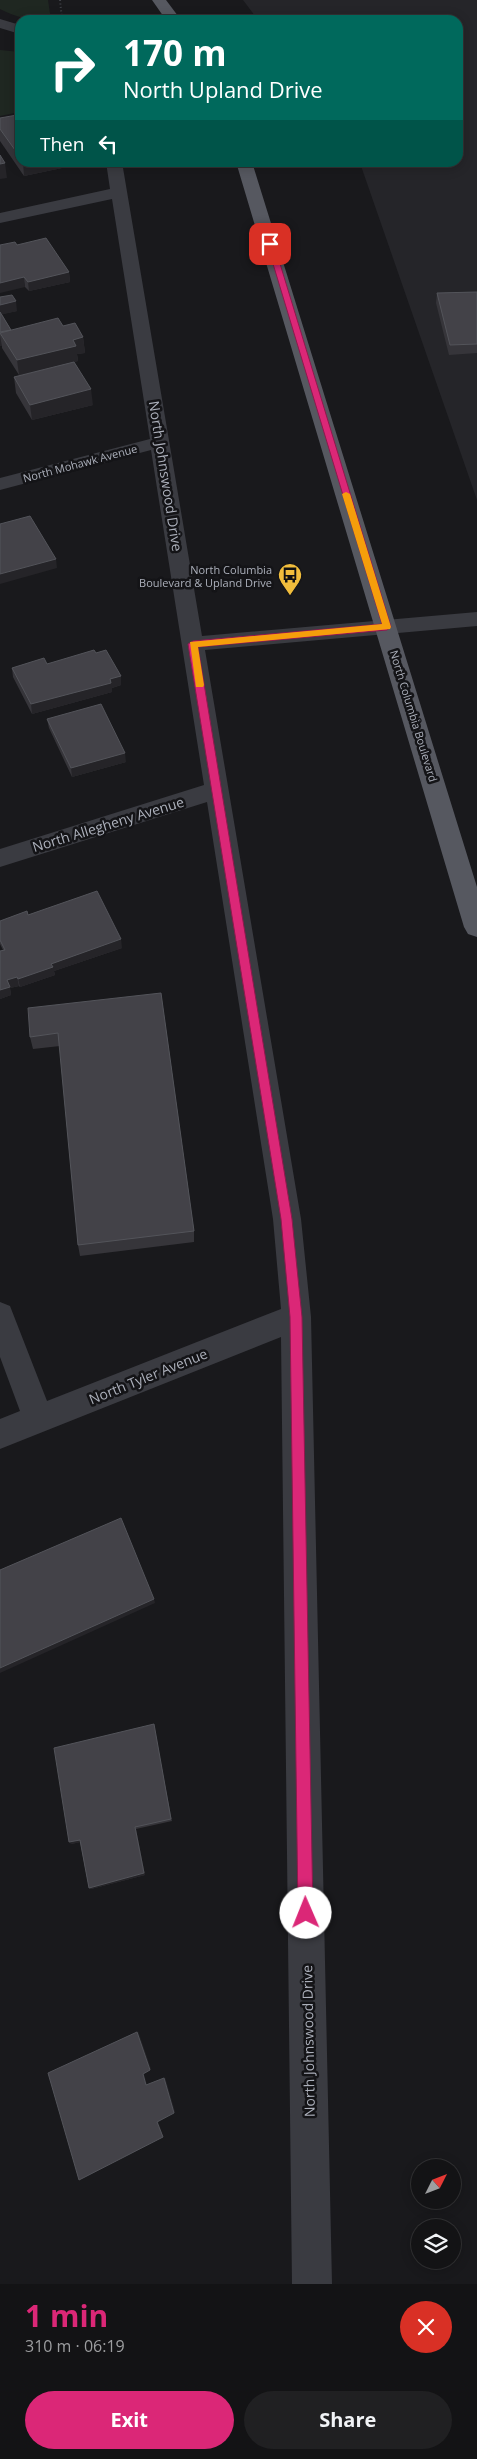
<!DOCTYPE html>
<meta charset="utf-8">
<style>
:root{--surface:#131315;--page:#202022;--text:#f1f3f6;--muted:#9d9ea0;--line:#323234;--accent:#db2777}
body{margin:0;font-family:"Open Sans",sans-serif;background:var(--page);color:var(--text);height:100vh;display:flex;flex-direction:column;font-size:19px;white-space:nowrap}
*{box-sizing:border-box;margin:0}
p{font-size:16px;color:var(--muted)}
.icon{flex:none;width:28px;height:28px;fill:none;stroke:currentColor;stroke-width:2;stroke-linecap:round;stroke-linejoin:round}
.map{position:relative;height:2284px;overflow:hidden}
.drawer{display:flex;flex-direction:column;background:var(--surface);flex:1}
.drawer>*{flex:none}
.hud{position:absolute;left:15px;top:15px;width:448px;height:152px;border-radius:15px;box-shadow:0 2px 12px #0003,0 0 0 1px var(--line);background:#00695c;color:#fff;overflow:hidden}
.needle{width:32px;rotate:48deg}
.controls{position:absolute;left:411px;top:2159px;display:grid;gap:10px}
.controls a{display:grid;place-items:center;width:50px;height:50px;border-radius:50%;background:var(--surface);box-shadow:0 2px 12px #0003,0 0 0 1px var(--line);font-size:25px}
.pin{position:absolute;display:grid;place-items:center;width:42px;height:42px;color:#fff;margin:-21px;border-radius:10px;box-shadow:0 2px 8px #0006}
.me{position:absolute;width:55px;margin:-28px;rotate:359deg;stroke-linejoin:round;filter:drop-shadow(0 0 4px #0008)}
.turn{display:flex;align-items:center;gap:18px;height:105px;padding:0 25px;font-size:22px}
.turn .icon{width:65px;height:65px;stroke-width:2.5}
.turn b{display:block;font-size:35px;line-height:42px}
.then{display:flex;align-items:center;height:48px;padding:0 25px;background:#0003;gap:10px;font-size:19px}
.round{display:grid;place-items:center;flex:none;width:52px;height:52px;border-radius:26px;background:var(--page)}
.head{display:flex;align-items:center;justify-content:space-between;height:85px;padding:0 25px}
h1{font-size:30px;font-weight:700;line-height:38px;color:var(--accent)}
.action{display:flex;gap:10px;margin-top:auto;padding:10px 25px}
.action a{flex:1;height:58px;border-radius:30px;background:var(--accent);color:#fff;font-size:20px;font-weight:700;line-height:58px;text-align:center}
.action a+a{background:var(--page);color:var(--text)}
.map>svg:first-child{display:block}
.built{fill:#252529}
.green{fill:#1f2721}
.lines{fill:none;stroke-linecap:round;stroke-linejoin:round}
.path{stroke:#404248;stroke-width:2;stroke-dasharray:1 2.5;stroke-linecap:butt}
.minor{fill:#3a3b41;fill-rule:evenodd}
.major{fill:#565860;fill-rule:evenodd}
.wall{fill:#36353a}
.shaded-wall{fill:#252428}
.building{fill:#434248;stroke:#53545a}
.route{fill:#db2777;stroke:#8e194d}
.slow{fill:#f59e0b}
.labels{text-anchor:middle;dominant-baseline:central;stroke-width:5;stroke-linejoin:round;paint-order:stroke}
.far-street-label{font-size:11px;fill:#acb0bb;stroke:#141417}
.far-poi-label{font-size:11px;fill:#acb0bb;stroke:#141417;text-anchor:end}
.street-label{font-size:14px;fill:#acb0bb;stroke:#141417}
</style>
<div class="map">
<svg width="477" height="2284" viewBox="0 0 477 2284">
<rect width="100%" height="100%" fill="#19191c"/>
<path class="built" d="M243,0H477V500L360,163L458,162V20H258Z"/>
<path class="green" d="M0,0H48L51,20C31,20 17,18 0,9Z
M0,50L20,52V112L0,116Z"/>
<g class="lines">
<path class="path" d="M60,0L62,20"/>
<path class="minor" d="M0,19L20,25V34L0,28Z
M106,162H122L202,636L477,612V626L205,650L301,1219L311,1317L332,2284H292L281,1337L0,1449V1419L20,1411L0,1357V1302L10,1306L47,1401L281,1309L273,1219L207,802L0,867V849L204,785L151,450L0,490V478L150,439L112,199L0,223V213L110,189Z"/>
<path class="major" d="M152,0H166L181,20H166Z
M236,162H252L477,887V937L468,934L464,927Z"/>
</g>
<path class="wall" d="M0,118L20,119V162H61L62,168L24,176L0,141Z
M17,245L69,272L70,282L29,291L25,287Z
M477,292V353L449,355L436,303L437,293Z
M0,297L17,311L2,314L11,330L63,326L83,337L85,353L77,354L78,361L19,375L2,348V346H0Z
M14,377L93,405L32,420L16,393Z
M96,653L121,676V685L112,688V692L32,714L13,677L12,668L47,664Z
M47,719L126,762L72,777L49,728Z
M28,915L122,948L54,971L55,975L20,987L19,986L10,988L11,995L0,999V951L3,950L0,944V921Z
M161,993L194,1231V1242L80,1256L78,1245L60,1046L33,1049L30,1037Z
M154,1727L172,1821L136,1829L145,1875L91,1889L89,1888L80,1842L71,1844Z"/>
<path class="shaded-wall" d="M23,162H61L62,168L24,176Z
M5,163L7,178L0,179V164Z
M69,272L70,282L29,291L28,282Z
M24,277L25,287L0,293V283Z
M16,301L17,311L0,315V305Z
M0,336L2,346H0Z
M83,337L85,353L77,354L78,361L19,375L17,360L73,340Z
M91,389L93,405L32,420L30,405Z
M56,559L57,568L0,584V574Z
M121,676V685L112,688V692L32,714L31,704L110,679Z
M125,753L126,762L72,777L71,768Z
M121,939L122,948L54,971L55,975L20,987L18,979L51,964Z
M17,977L19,986L10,988L11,995L0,999V990L7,980Z
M154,1599L155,1603L0,1673V1668Z
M135,1827L136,1829L145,1875L91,1889L89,1888Z
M80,1840L82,1842L71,1844L69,1842Z
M138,2031L151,2069L150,2070L137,2032Z
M143,2074H144L147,2085H146Z
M165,2077L175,2112L174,2113L164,2078Z
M158,2121L163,2136V2137L157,2122Z"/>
<path class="building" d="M17,115L20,119V157L0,129V118Z
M0,155L5,163L0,164Z
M46,238L69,272L28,282L24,277L0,283V245L15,242L17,245Z
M477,292V344L450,345L437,293Z
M12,295L16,301L0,305V297Z
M0,312L11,330L0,332Z
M58,318L63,326L75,323L83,337L73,340L76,346L17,360L0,333Z
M74,362L91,389L30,405L14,377Z
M30,516L56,559L0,574V524Z
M94,650L96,653L106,650L121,676L110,679L111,683L31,704L12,668L44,658L47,664Z
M101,704L125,753L71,768L47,719Z
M97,891L121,939L51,964L53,967L18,979L17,977L7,980L10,987L0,990V951L5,950L0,940V921L27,911L28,915Z
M161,993L194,1231L78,1245L58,1033L30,1037L28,1008Z
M121,1518L154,1599L0,1668V1570Z
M154,1724L171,1819L135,1827L144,1873L89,1888L80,1840L69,1842L54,1748Z
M137,2032L150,2070L143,2074L146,2085L164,2078L174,2113L157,2122L163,2137L79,2180L48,2073Z"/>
<path class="route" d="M270,241L274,244L391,627L387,630L198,647L292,1219L302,1317L313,1913L311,1919L306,1921L300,1919L298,1913L290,1317L281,1219L188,644L193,641L382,624L267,244Z"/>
<path class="slow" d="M346,492L350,494L391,627L390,629L198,647L204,685L203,687H196L190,642L382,624L342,494Z"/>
<defs>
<g id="bus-pin" transform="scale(1.25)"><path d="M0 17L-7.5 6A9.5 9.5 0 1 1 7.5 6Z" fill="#f1bd3c" stroke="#141417"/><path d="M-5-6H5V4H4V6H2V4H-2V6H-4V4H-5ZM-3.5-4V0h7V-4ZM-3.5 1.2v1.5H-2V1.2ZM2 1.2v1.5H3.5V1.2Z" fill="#111"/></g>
</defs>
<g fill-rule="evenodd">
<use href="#bus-pin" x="290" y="575"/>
</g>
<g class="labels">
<g class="far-street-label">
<text transform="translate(80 463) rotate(-15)">North Mohawk Avenue</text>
<text transform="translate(414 716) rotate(73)">North Columbia Boulevard</text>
</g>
<g class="far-poi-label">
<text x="272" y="569">North Columbia<tspan x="272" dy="13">Boulevard &amp; Upland Drive</tspan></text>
</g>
<g class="street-label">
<text transform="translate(166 476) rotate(81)">North Johnswood Drive</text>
<text transform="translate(108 824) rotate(-17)">North Allegheny Avenue</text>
<text transform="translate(148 1376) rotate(-22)">North Tyler Avenue</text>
<text transform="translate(308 2041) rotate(-91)">North Johnswood Drive</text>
</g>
</g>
</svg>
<div class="controls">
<a><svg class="needle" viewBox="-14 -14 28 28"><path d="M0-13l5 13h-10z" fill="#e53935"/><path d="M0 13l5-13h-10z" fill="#9d9ea0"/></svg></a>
<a><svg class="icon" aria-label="layers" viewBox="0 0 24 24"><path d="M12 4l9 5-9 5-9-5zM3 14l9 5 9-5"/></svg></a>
</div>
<div class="pin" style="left:270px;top:244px;background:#d93025"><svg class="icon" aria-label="arrive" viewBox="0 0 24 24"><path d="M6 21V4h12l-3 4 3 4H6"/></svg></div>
<svg class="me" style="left:306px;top:1913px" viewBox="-20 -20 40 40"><circle r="19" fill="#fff"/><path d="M0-13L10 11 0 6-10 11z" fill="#db2777"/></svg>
<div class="hud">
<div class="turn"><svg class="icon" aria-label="right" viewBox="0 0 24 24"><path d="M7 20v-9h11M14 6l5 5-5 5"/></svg><div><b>170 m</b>North Upland Drive</div></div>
<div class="then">Then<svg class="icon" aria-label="left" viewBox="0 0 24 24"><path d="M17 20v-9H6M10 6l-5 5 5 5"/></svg></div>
</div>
</div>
<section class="drawer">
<div class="head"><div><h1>1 min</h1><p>310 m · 06:19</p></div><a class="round" style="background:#d93025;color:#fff"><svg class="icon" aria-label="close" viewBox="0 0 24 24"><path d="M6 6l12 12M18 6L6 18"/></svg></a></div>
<div class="action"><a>Exit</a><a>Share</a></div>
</section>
